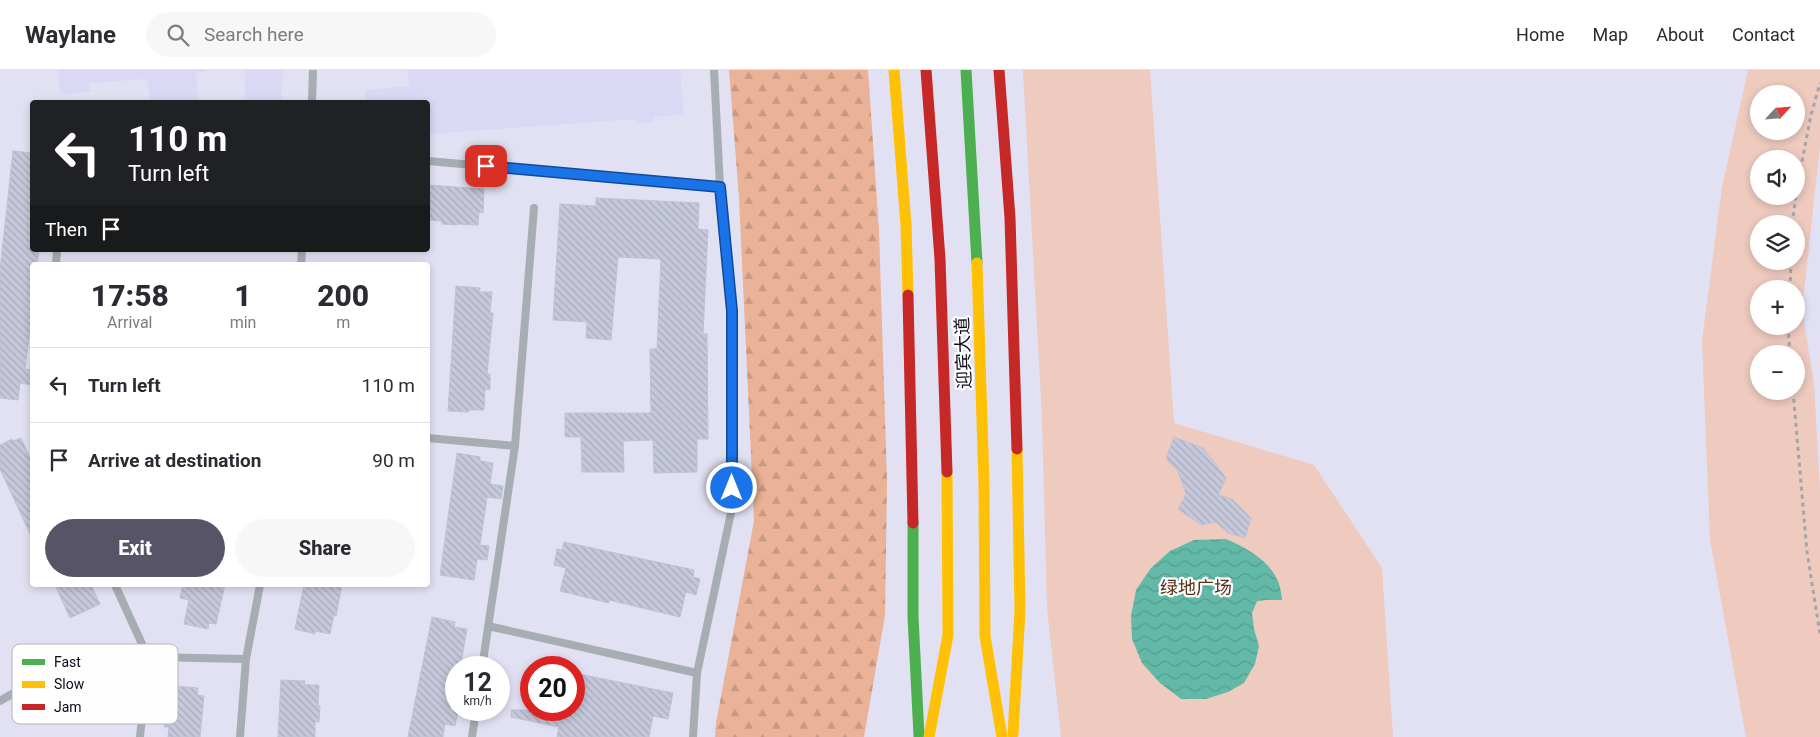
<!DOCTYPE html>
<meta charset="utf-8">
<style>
:root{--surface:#fff;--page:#f7f7f7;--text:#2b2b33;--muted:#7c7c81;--line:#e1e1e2;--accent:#565466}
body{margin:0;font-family:Roboto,"Noto Sans SC",sans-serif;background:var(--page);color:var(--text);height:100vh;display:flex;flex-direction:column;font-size:19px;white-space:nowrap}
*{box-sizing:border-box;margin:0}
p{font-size:16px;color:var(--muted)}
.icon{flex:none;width:28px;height:28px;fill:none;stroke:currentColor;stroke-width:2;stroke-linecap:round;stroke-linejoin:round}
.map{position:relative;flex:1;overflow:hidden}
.side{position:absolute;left:30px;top:192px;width:400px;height:325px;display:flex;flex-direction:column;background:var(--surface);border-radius:5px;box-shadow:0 2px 8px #0003}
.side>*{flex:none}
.top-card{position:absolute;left:30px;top:30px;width:400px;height:152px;border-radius:5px;box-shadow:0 2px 8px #0003;background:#202124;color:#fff;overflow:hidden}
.needle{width:32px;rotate:64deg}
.fabs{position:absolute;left:1750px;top:15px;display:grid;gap:10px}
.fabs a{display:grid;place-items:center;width:55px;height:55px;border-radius:50%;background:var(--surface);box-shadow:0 2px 8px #0003;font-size:25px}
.speed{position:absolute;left:445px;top:586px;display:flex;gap:10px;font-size:25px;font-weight:700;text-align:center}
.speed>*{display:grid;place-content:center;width:65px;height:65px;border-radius:50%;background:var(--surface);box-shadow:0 2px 8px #0003;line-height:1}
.speed small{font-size:12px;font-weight:400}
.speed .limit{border:8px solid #d22;background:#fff;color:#111}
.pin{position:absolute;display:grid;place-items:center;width:42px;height:42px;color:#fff;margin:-21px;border-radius:10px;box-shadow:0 2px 8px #0006}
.me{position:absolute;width:55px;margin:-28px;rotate:0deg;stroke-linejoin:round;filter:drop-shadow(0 0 4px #0008)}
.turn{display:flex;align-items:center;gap:18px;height:105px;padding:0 15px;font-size:22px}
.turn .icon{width:65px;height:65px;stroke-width:2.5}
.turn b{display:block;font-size:35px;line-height:42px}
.then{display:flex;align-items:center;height:48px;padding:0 15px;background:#0003;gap:10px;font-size:19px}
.eta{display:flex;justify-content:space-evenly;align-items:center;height:85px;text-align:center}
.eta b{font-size:30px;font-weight:800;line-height:35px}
.button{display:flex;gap:10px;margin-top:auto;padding:10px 15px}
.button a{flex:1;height:58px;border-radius:30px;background:var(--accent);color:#fff;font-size:20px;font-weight:800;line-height:58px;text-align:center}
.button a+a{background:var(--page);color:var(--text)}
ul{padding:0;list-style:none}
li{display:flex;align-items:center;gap:15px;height:75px;padding:0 15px;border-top:1px solid var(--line)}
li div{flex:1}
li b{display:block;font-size:19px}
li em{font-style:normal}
header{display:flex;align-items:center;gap:30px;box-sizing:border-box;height:70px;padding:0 25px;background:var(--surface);border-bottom:1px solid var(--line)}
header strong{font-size:24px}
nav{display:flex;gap:28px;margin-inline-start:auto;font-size:18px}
.search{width:350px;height:45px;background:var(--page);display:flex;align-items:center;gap:12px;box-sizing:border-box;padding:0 18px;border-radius:28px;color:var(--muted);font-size:19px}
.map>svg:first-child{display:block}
.built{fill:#dad8f5}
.green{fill:#eecabf;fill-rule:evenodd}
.forest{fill:url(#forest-firs)}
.water{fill:url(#water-waves)}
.building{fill:url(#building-back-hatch);stroke:#bfc2d4}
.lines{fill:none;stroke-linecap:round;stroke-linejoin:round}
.path{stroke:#a1a5ac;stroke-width:3;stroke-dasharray:4 4;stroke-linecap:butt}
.lane{stroke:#a6adb3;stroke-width:8}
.fast{stroke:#4caf50;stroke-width:11}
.slow{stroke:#ffc107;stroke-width:11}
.jam{stroke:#c62828;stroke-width:11}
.route-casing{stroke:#114b97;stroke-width:12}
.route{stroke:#1a73e8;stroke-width:9}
.labels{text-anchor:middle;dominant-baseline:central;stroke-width:4.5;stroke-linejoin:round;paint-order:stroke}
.street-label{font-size:18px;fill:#0b081a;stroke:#fefefe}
.park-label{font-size:18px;fill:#593016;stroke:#fefefe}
.key{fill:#fefefe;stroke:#b5b4ba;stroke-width:1}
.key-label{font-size:14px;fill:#0b081a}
</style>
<header>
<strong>Waylane</strong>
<div class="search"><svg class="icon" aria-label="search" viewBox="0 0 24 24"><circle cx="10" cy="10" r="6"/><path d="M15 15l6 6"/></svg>Search here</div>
<nav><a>Home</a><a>Map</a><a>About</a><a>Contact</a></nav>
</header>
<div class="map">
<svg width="1820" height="667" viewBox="0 0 1820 667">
<defs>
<pattern id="forest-firs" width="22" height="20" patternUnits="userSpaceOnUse" patternTransform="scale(1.25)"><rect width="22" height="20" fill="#eab297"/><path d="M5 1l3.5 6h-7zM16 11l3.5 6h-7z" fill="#c79882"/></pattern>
<pattern id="water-waves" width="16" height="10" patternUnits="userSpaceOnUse" patternTransform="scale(1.25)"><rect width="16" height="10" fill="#63b9a7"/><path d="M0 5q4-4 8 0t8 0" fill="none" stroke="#559e8f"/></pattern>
<pattern id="building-back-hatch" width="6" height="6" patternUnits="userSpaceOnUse" patternTransform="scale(1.25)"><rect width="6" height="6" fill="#c6c9db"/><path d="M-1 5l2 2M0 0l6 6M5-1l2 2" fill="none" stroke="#a9abbb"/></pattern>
</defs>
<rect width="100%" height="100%" fill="#e2e1f3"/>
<path class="built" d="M58,0H206V2L196,3L198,32H150L147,9L90,13L91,22L60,25Z
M246,0H283L281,32H244Z
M408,0H680L684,44L654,47V52L636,54L635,49L428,64V32H367L365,20L409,16Z"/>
<path class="green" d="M1023,0H1150L1174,353L1314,395L1382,498L1393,667H1061L1047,537L1042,348Z
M1748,0H1820V76L1802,240L1814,313L1820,419V667H1746L1710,470L1702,271L1722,117ZM1759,24H1796V61H1759ZM1759,89H1796V126H1759ZM1759,154H1796V191H1759ZM1759,219H1796V256H1759ZM1759,284H1796V321H1759Z"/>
<path class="forest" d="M729,0H868L879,160L887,411L885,545L864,667H715L716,653L754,451L739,128Z"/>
<path class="water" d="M1226,469C1247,478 1271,491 1279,514C1281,519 1281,525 1282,530H1267L1257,531L1252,543L1254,559L1259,576L1255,594L1244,613L1228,622L1206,629H1181L1160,613L1142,593L1132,569L1131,546L1136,520L1151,498L1170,481L1194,470Z"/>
<path class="building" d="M13,81L32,83V180H39L37,195H32V255L31,268H29L25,299L32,300V315L20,313L18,330L0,328V200Z
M428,115L484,119L483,143L479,142L478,155L458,154L457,155L442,154V151L428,150Z
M596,128L699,133L698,159L708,160L703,264H707L708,369H697V402L654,403L653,370L623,371L624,402H582L581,367H565V343H651L650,279H657L661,189L618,187L611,270L586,268L587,252L553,250L560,134L596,136Z
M456,216L480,218L479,222H492L490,243H493L487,304H490V320L485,319L484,340H469L468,342L448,341Z
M1174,367L1203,378L1226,408L1218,425L1232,429L1251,448L1245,468L1228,463L1216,452L1201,455L1178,439L1186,424L1178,401L1166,389Z
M21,368L32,392V468L0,399V375L12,369L13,371Z
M457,383L480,387V391L493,393L490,414L503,416L501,429L487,427L480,475L489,476L487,490L477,489L474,510L440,505Z
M564,472L694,500L693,507L700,509L696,525L686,522L680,547L609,530V533L560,521L566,498L554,495L557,479L562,480Z
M55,515H91L100,534L70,548Z
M183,515H225L216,554L209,553L208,559L184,554L189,530L180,528Z
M304,515H342L336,546L334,545L330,564L315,561V564L295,559Z
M432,547L455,552L454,557L467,559L461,593L459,598H456V609L450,640L458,642L455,656L445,654L443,667H408Z
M574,603L673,623L668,649L653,646L649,667H557L559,657L511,647V640H574Z
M281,610L305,611L304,615H319L318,635L320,636L319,652H315V667H278Z
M175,616L198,618L197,625L204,626L200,667H168L169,657H164L170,628L174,629Z"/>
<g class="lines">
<path class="path" d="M1796,123L1811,45L1820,13
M1792,154L1796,126
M1790,219L1791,191
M1788,256L1790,284
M1793,321L1807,482L1820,564"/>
<path class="lane" d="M714,0L720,117
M312,32L313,0
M428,91L720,117L732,241V438L697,603L693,667
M56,195L57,180
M301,195L302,180
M428,368L515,376
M115,515L148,587L140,667
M488,556L697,603
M482,598L515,376L534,138
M0,631L29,614L108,594L148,587L246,589
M240,667L246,589L260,515
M472,667L476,640"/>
<path class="fast" d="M966,0L977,193
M913,453V547L919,666"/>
<path class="slow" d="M894,0L906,155L908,225
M977,193L984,413L985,566L1002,667
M1013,664L1020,540L1017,379
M929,667L948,565L947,402"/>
<path class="jam" d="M926,0L940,189L947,402
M999,0L1010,148L1017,379
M908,225L913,453"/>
</g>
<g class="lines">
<g class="route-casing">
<path id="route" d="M486,96L720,117L732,241V418"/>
</g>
<use href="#route" class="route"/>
</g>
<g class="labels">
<g class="street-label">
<text transform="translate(963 283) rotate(-92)">迎宾大道</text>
</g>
<g class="park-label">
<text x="1196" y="517">绿地广场</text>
</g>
</g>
<rect x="12" y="574" width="166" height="80" rx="8" class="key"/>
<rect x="22" y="589" width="23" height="6" fill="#4caf50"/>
<rect x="22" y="611" width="23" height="7" fill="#ffc107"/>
<rect x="22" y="634" width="23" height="6" fill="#c62828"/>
<g class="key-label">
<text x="54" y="597">Fast</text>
<text x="54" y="619">Slow</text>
<text x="54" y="642">Jam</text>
</g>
</svg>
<div class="fabs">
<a><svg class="needle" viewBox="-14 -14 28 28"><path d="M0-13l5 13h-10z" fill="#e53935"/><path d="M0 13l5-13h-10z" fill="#7c7c81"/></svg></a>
<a><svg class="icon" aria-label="sound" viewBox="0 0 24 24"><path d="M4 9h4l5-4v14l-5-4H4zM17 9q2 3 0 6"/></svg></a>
<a><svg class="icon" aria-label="layers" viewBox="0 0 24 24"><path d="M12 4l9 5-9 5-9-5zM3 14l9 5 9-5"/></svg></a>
<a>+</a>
<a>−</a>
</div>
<div class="speed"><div>12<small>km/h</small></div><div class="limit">20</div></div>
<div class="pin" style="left:486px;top:96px;background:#d93025"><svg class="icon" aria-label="arrive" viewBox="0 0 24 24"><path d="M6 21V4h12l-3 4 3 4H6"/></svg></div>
<svg class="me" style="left:732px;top:418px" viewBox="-20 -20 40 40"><circle r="17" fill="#1a73e8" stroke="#fff" stroke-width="3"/><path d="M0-11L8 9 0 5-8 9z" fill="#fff"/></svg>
<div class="top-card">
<div class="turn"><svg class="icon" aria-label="left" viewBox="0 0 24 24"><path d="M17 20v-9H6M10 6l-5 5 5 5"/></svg><div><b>110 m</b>Turn left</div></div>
<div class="then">Then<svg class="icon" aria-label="arrive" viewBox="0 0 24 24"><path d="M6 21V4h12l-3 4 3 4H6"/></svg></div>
</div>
<section class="side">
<div class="eta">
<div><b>17:58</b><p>Arrival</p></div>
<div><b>1</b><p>min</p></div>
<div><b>200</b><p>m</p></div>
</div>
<ul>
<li><svg class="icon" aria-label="left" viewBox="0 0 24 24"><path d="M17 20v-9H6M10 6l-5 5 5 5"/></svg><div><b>Turn left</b></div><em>110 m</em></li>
<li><svg class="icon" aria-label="arrive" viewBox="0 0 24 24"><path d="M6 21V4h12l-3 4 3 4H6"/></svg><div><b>Arrive at destination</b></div><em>90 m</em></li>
</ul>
<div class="button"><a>Exit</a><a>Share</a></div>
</section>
</div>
